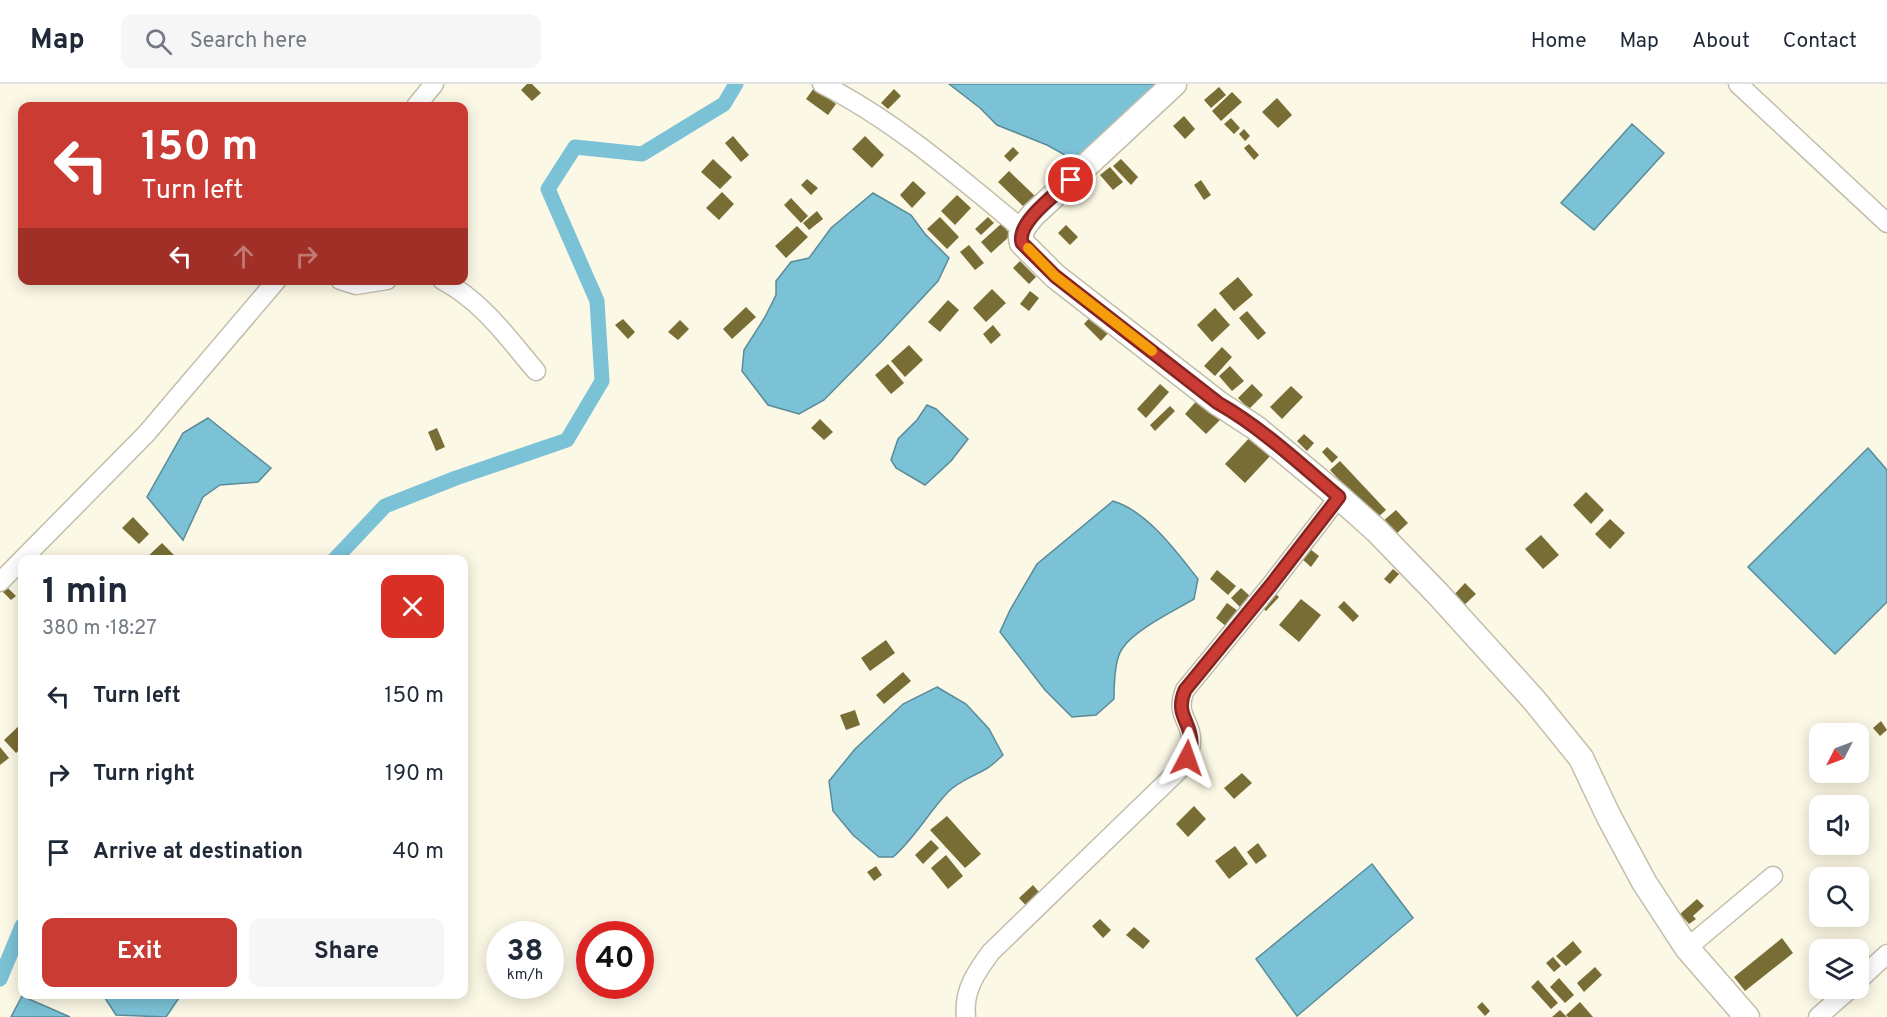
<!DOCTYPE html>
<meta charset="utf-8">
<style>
:root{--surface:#fff;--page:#f6f6f7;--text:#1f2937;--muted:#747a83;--line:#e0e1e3;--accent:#c93b33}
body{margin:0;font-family:Overpass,sans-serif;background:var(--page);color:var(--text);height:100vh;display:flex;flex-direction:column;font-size:22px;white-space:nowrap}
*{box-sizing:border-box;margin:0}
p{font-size:20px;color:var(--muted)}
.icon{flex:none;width:33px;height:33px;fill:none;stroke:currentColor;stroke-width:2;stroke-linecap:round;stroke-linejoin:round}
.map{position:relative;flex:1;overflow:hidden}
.details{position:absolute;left:18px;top:471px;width:450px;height:444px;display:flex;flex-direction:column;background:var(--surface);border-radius:12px;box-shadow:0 3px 15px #0003}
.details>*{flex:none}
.banner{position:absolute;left:18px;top:18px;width:450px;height:183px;border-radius:12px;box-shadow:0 3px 15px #0003;background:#c93b33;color:#fff;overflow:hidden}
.needle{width:39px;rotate:228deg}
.tools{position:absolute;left:1809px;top:639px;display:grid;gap:12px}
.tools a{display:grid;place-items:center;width:60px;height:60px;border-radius:12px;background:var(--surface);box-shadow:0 3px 15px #0003;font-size:30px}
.speed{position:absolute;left:486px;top:837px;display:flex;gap:12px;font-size:30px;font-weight:700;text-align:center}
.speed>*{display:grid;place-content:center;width:78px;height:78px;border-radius:50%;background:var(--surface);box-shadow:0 3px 15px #0003;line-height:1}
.speed small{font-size:15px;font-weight:400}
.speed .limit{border:9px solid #d22;background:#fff;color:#111}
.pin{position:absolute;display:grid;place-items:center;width:51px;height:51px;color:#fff;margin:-26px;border:3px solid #fff;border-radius:50%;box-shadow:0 2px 6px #0007}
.me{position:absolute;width:66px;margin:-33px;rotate:4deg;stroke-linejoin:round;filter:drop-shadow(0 0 4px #0008)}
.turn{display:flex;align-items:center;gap:21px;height:126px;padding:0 24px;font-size:27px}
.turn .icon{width:78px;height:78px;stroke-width:2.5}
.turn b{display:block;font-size:42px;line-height:51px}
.lanes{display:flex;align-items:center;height:57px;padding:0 24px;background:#0003;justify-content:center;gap:30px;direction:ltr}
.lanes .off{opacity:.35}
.round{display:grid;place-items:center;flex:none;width:63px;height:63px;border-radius:12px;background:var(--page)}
.summary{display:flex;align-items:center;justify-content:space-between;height:102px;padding:0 24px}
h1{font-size:36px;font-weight:700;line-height:45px}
.primary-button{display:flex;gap:12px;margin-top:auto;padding:12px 24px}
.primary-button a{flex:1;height:69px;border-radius:12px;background:var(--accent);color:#fff;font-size:24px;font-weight:700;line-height:69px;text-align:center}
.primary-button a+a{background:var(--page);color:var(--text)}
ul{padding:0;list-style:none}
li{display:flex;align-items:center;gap:18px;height:78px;padding:0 24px}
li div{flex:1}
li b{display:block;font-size:22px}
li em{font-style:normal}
header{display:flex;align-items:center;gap:36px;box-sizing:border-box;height:84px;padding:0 30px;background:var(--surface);border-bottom:2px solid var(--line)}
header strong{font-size:28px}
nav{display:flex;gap:33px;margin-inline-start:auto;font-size:21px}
.search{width:420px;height:54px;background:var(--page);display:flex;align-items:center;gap:15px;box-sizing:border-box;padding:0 21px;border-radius:12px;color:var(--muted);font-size:22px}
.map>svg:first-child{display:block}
.water{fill:#7bc2d7;stroke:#5a8b98;stroke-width:1.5}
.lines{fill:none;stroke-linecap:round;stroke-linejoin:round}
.canal{stroke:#7bc2d7;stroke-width:15}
.building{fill:#786d34}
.minor-casing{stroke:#c2beac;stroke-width:21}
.major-casing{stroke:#c2beac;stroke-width:27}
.minor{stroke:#fff;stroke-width:18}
.major{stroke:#fff;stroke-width:24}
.route-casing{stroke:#832621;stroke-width:15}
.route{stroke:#c93b33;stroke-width:10}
.slow{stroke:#f59e0b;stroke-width:10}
</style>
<header>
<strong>Map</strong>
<div class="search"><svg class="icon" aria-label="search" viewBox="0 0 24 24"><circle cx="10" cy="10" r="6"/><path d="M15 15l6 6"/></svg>Search here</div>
<nav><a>Home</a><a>Map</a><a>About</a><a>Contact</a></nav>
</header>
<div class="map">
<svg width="1887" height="933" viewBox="0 0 1887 933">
<rect width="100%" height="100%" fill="#fcf8e6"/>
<path class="water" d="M949,0H1156L1082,73L1072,75L1047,61L997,41L980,24Z
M1632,40L1664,69L1594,146L1561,119Z
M873,109L911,131L925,150L949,174L938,197L882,257L824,316L799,330L768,321L742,287L744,266L765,233L776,211V197L791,178L809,174L831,144Z
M927,321L936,325L968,355L951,377L925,401L896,384L891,376L898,355L917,336Z
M208,334L271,384L258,398L220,401L203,413L183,456L147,413L183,349Z
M1868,364L1887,386V518L1835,570L1748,483Z
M1113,417C1147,427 1177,468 1198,495L1194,515C1174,527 1134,546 1122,565C1115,575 1114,603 1114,615L1096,631L1072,633L1045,606L1000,548L1010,526L1037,480Z
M937,603L966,620L989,645L1003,671C997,676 991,683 984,686C972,693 959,697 948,708C928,729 915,754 893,773H879L853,751L833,727L829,697L855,665L903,620Z
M1372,780L1413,834L1297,932L1256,875Z
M103,911H181L166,933L116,931Z
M22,912L70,933H11Z"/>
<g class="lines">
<path class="canal" d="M334,476L385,422L456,394L567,356L602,297L597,217L548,105L575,63L642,70L724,20L736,0
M0,895L22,842"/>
</g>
<path class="building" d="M527,0H532L541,9L532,17L521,6Z
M1219,3L1226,11L1211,24L1204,16Z
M814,4L836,20L828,31L806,15Z
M894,5L901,12L888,25L881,19Z
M1232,8L1242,18L1221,37L1212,27Z
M1277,14L1292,31L1278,44L1262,28Z
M1184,32L1195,45L1185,55L1173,42Z
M1231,34L1240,44L1234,50L1224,40Z
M1244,45L1250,52L1245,57L1239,50Z
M733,52L749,71L741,78L725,59Z
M865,52L884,71L872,84L852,65Z
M1249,60L1259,71L1254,76L1244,64Z
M1013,63L1019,69L1010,78L1004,72Z
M713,75L732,93L720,105L701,88Z
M1121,75L1138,93L1131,101L1113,82Z
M1110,83L1123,98L1113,106L1100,91Z
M1009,87L1035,112L1024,123L998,98Z
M807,95L818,104L811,111L801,101Z
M1201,96L1211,111L1204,116L1194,101Z
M913,97L926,109L912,124L900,111Z
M722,108L734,120L719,136L706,124Z
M957,111L971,124L955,141L941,127Z
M791,114L808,132L801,139L784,121Z
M817,127L823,135L809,146L803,139Z
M940,133L959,153L947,165L927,145Z
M988,133L994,139L981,151L975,145Z
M1001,140L1011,151L991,169L981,158Z
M1066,141L1078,153L1070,161L1058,149Z
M797,142L808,153L786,174L775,162Z
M969,161L984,179L975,186L960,168Z
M1020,177L1036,193L1029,200L1013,184Z
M1238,193L1253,211L1234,227L1219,209Z
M992,205L1006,219L986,238L973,224Z
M1030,207L1039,214L1029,227L1020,220Z
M948,216L959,226L940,248L928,238Z
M746,223L756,233L732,255L723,245Z
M1215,224L1230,241L1212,258L1197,241Z
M1247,227L1266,249L1258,256L1239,234Z
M1093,230L1110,247L1101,257L1084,240Z
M623,235L635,248L628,255L615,241Z
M680,236L689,245L678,256L668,248Z
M993,241L1001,251L991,260L983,250Z
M909,261L923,276L905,293L891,277Z
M1222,263L1232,273L1215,292L1204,282Z
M888,280L904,299L891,310L875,291Z
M1230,282L1244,297L1232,307L1219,292Z
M1160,300L1169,308L1146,334L1137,325Z
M1252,300L1263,311L1249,325L1238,314Z
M1291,302L1303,313L1282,335L1270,323Z
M1200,313L1222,334L1206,350L1185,330Z
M1170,322L1175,327L1155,347L1150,341Z
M820,335L833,348L824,356L811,344Z
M437,344L445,363L436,367L428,348Z
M1253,350L1273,369L1245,399L1225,380Z
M1304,350L1314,359L1307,367L1297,357Z
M1327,363L1338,373L1332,379L1322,368Z
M1340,377L1386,426L1376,435L1330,386Z
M1586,408L1604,426L1591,440L1573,421Z
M1396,426L1408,439L1394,452L1382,438Z
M133,433L149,450L139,460L122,444Z
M1610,435L1625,449L1610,465L1595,450Z
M1541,451L1559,471L1543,485L1525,465Z
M162,459L175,472L171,476H144Z
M1310,465L1319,472L1311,483L1302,475Z
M1393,485L1399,490L1390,500L1384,495Z
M1217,486L1236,502L1228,511L1210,495Z
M1465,499L1476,510L1461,524L1451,514Z
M6,502L16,512L11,516L2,507Z
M1241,504L1251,513L1241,524L1231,514Z
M1273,507L1279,513L1266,527L1260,522Z
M1301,515L1321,531L1299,558L1279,541Z
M1344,517L1359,532L1353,538L1338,523Z
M1227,519L1238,527L1227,543L1216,534Z
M886,556L895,569L870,587L861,574Z
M903,588L911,597L884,620L876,611Z
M855,626L860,641L846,646L840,631Z
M1881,637L1887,646L1880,652L1873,644Z
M22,639V663L16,669L4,656Z
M0,663L9,674L0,681Z
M1242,689L1252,699L1234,715L1224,704Z
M1194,722L1206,735L1188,753L1176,740Z
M947,732L981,770L965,784L930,746Z
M931,756L939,764L923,780L915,771Z
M1258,759L1267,772L1256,780L1247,768Z
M1235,762L1248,780L1229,795L1215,777Z
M946,771L963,792L948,805L931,784Z
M876,782L882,791L874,797L867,788Z
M1033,801L1044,814L1030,826L1019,814Z
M1697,815L1704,822L1693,832L1696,835L1689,840L1680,830Z
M1100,835L1111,846L1103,854L1092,842Z
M1134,843L1150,857L1143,865L1126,851Z
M1782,854L1793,869L1745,907L1734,893Z
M1573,857L1582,868L1566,882L1556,872Z
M1553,873L1561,882L1554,888L1546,879Z
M1595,883L1602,891L1584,908L1577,899Z
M1559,894L1574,911L1565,919L1550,903Z
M1538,896L1558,919L1551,925L1531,903Z
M1482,918L1490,927L1485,932L1477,923Z
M1580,918L1593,933H1568L1566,931Z
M1560,926L1567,933H1552Z"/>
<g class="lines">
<g class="minor-casing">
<path id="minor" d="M822,0C895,37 959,93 1022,145
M1738,0L1887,139
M416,22L434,0
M340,196L356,201L387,196
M442,196C482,217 507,253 536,287
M0,498L146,350L277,196
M1687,864L1773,792
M1858,897L1887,870
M966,933C963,907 976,888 991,868L1179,686C1184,678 1190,670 1191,660C1193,637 1174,632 1185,606L1271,501L1339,413
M1818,933L1851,904"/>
</g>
<g class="major-casing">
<path id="major" d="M1174,0L1033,131C1026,140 1018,147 1022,159L1055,192L1218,319L1256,344L1339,413L1377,447L1437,509L1534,616L1581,674L1609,733L1644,798L1687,864L1747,933"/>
</g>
<use href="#minor" class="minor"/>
<use href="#major" class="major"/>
</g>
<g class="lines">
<g class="route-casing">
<path id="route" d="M1071,96C1057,110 1016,138 1022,159L1055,192L1218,319C1262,344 1300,380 1339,413L1271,501L1185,606C1174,632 1192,637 1191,660C1190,664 1188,670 1187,674"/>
</g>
<use href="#route" class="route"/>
<path class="slow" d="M1028,164L1055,192L1152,267"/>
</g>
</svg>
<div class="tools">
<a><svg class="needle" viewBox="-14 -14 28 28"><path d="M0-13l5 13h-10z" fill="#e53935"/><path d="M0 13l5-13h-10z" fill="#747a83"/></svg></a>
<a><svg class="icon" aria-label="sound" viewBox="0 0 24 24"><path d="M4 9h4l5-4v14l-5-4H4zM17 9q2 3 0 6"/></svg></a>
<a><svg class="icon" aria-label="search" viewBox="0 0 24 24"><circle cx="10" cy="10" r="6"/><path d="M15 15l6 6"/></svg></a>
<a><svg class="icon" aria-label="layers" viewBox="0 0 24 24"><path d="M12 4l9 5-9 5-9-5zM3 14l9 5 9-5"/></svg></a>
</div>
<div class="speed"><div>38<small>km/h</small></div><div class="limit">40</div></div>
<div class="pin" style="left:1071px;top:96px;background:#d93025"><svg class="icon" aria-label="arrive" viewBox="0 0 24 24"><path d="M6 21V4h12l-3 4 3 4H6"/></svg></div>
<svg class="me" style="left:1187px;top:674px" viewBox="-20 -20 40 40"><path d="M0-17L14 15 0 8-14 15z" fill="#c93b33" stroke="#fff" stroke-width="4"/></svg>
<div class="banner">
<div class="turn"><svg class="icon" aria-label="left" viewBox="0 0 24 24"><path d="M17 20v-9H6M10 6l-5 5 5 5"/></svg><div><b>150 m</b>Turn left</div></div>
<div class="lanes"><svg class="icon" aria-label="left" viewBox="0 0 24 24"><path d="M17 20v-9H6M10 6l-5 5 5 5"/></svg><svg class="icon off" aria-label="ahead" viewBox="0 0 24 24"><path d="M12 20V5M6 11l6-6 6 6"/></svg><svg class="icon off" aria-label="right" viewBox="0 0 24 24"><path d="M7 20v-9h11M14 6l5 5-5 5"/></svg></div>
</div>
<section class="details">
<div class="summary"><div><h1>1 min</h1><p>380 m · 18:27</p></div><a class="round" style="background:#d93025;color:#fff"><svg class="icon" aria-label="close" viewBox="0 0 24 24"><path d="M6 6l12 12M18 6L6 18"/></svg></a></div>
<ul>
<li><svg class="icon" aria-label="left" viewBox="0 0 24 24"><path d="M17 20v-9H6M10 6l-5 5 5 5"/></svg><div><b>Turn left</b></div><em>150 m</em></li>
<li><svg class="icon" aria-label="right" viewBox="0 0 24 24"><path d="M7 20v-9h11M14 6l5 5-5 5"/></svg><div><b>Turn right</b></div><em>190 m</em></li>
<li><svg class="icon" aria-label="arrive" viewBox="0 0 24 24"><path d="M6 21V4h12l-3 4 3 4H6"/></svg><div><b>Arrive at destination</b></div><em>40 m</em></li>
</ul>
<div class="primary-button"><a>Exit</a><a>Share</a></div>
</section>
</div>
